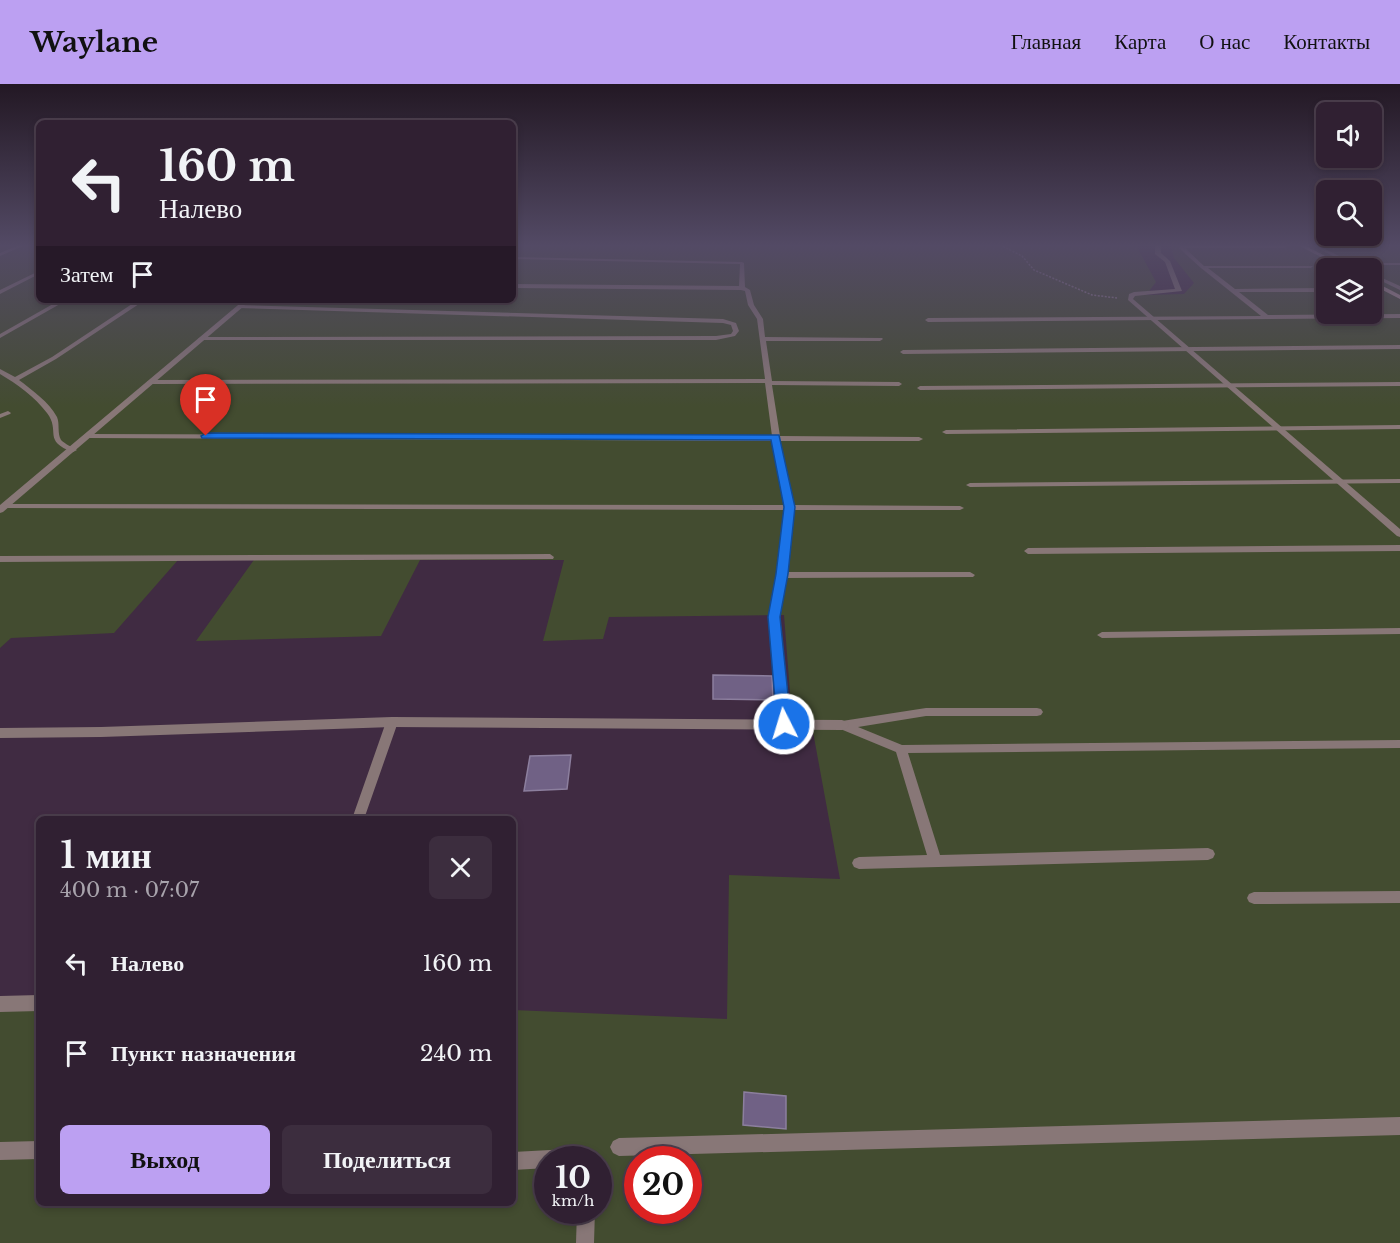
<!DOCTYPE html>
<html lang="ru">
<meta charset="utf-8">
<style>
:root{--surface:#302032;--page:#3c2d3e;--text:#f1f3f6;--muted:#a8a3ac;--line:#4b3e4d;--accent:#bca0f2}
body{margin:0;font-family:"Libre Baskerville",serif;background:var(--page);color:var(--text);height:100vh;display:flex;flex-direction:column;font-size:22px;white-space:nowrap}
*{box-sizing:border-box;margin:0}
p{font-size:20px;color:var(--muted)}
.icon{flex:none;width:33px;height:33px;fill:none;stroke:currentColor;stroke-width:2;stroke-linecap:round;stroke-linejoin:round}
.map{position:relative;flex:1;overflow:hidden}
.sheet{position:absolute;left:36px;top:732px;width:480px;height:390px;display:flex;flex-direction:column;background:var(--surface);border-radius:9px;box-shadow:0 3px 9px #0003,0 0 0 2px var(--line)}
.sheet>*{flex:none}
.top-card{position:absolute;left:36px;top:36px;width:480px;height:183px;border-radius:9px;box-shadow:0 3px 9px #0003,0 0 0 2px var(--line);background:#302032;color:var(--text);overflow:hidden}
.buttons{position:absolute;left:1316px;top:18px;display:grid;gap:12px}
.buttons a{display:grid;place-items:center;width:66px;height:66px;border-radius:9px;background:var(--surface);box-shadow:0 3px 9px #0003,0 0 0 2px var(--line);font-size:30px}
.speed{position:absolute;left:534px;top:1062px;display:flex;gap:12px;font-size:30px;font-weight:700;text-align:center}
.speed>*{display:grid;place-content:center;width:78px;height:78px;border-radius:50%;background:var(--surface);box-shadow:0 3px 9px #0003,0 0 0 2px var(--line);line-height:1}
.speed small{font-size:15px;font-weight:400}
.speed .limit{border:9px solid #d22;background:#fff;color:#111}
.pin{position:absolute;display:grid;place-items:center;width:51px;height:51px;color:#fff;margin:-62px -26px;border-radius:50% 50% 50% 0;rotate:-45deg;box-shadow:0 0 6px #0007}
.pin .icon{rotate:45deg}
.me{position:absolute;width:66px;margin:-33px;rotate:355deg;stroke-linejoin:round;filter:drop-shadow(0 0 4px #0008)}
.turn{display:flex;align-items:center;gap:21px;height:126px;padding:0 24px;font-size:27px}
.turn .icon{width:78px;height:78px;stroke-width:2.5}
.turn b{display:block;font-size:42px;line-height:51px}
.then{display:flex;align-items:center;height:57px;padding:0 24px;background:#0003;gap:12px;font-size:22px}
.round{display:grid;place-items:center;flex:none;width:63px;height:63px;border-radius:9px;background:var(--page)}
.summary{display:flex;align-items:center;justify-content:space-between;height:102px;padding:0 24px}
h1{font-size:36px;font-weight:600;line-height:45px}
.button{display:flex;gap:12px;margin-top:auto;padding:12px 24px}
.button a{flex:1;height:69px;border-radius:9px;background:var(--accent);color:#111;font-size:24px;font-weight:600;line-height:69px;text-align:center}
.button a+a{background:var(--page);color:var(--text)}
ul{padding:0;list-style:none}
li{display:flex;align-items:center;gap:18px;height:90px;padding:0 24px}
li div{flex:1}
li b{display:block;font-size:22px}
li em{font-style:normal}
header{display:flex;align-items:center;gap:36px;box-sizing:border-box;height:84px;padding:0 30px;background:var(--accent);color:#111}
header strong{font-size:28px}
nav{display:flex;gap:33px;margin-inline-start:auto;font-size:21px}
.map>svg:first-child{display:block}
.green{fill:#434c30;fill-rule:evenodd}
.building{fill:#706185;stroke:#8c7f9e;stroke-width:1.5}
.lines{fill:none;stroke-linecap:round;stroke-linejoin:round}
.path{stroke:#907e91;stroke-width:1.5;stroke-dasharray:2 1.5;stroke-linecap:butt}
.lane{fill:#877;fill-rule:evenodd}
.street{fill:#877;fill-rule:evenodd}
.secondary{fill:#b89c9d;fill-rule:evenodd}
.route{fill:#1a73e8;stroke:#114b97;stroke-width:1.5}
</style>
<header>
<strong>Waylane</strong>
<nav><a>Главная</a><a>Карта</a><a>О нас</a><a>Контакты</a></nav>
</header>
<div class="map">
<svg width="1400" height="1159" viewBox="0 0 1400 1159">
<rect width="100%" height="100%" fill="#402b42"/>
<path class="green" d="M0,161H39V216H513V161H1136L1156,198L1146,211L1184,210L1194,199L1174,174L1171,161H1400V1159H0V920L27,921L39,904V1119H513V926L727,935L729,791L840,795L811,637L792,634L784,531L609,533L603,555L543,557L564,476H420L381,552L196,557L256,473L178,476L114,549L11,554L0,564ZM1326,184H1371V230H1326ZM548,1076H598V1126H548ZM638,1076H688V1126H638Z"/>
<path class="building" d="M713,591L772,592L773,616L713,615Z
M571,671L567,705L524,707L530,672Z
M744,1008L786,1012V1045L743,1041Z"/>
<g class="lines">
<path class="path" d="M1000,161L1022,172L1034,186L1092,211L1117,214"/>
<path class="lane" d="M19,161H25L0,172V169Z
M1311,161H1317L1353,179H1400V181H1358L1362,184H1357Z
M1181,162H1285L1287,163L1285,164H1185L1204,182H1313L1311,184H1208L1235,205L1326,204V208H1239L1268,231L1400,230V234L928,238L925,236L928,234L1261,232L1201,184L1179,164Z
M513,173L742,178L744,179L745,203L750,206L754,221L763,235L765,253L882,254L883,255L880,257H766L772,297L899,298L902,300L899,302L772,301L780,352L919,353L923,355L919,357H780L793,421L960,422L964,424L960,426H793L787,488H970L975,491L973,493L786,494L779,533L790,640L788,643H780L778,640L769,533L777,491L785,426L5,424L1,422L5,420L785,421L773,357L87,354L83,352L87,350L772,352L765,299L150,300L147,298L150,296L765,295L757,235L748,221L745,207L741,206L513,204V200L739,202L740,180L513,175Z
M39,187V190L0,210V206Z
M1371,189L1400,202V206L1371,192Z
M60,216H67L0,254V250Z
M138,216H145L56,275L19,296C32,306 49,318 57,333C60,340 57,349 61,356C65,360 72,363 77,366L73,368C42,357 61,347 47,329C35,313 17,300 0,290V285L15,293L52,273Z
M239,221L723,235L736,239L739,247L735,252L716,256H199L198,255L201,253L716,252L731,250L733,247L731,241L723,239L237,224Z
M1400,261V265L903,270L900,268L903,266Z
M1400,298V302L920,306L917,304L920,302Z
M8,327L11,329L10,330L0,334V330Z
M1400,341V345L946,350L942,348L946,346Z
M1400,395V399L970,403L966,401L970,399Z
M1400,461V467L1028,470L1024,467L1028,464Z
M550,470L554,473L553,475L0,478V472Z
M1400,544V550L1102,554L1097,551L1102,548Z
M926,624H1037L1041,625L1043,628L1041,631L1037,632H926L858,643L902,661L1400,656V664L908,669L940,771L1208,764L1213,766L1215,770L1213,774L1208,776L859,785L854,783L852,779L854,775L859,773L927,771L896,668L838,644L836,641L838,638L842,637Z
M392,634L396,635L398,638L364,735H352L386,638L388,635Z
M1400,807V819L1254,820L1249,818L1247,814L1249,810L1254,808Z
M39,911V927L0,928V912Z
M1400,1033V1051L619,1072L613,1069L610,1063L613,1057L619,1054Z
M39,1057V1075L0,1076V1058Z
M587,1064L593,1067L596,1076H548V1084L513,1086V1068Z
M577,1126H595L594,1159H576Z"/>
<path class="street" d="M1155,161H1161V169L1170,177L1182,207L1135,212L1133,215L1400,445V453L1397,452L1128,216L1129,210L1134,208L1175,205L1165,178L1155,170Z
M244,216H251L3,428L0,429V421Z
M392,633L842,636L847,638L849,641L847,644L842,646L392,643L101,653L0,654V644L101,643Z"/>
<path class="secondary" d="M1298,161H1304L1348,184H1342Z
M1371,196L1400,211V215L1371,200Z"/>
</g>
<linearGradient id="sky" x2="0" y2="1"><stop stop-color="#231824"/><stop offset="0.5" stop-color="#534a65"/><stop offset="1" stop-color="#534a65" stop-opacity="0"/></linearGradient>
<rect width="1400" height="323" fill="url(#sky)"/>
<path class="route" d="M206,349L779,351L795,423L788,490L780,533L791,640L789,644H779L777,640L768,533L776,490L784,423L771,356L202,354L201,352Z"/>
</svg>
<div class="buttons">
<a><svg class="icon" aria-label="sound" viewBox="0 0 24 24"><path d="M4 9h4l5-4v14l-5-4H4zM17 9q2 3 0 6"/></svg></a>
<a><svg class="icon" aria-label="search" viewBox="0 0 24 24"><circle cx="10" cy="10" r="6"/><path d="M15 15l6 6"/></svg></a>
<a><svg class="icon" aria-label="layers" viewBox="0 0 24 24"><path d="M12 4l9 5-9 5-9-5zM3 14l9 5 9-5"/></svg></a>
</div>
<div class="speed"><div>10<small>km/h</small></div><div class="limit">20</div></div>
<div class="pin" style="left:206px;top:352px;background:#d93025"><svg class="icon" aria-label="arrive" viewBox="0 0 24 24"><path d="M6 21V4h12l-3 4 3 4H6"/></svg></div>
<svg class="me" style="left:784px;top:640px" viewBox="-20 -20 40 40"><circle r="17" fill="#1a73e8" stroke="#fff" stroke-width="3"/><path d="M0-11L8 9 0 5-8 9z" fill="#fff"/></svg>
<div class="top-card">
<div class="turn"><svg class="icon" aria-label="left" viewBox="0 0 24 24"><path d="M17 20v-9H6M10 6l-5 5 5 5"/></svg><div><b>160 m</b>Налево</div></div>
<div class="then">Затем<svg class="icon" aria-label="arrive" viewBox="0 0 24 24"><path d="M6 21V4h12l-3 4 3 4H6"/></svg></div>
</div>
<section class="sheet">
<div class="summary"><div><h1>1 мин</h1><p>400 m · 07:07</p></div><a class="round"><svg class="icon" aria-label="close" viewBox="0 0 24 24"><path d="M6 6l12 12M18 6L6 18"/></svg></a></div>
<ul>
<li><svg class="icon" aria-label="left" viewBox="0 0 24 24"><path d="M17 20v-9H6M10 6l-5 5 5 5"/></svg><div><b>Налево</b></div><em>160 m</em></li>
<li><svg class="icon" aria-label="arrive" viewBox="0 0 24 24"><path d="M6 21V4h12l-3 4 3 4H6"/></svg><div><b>Пункт назначения</b></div><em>240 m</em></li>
</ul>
<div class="button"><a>Выход</a><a>Поделиться</a></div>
</section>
</div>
